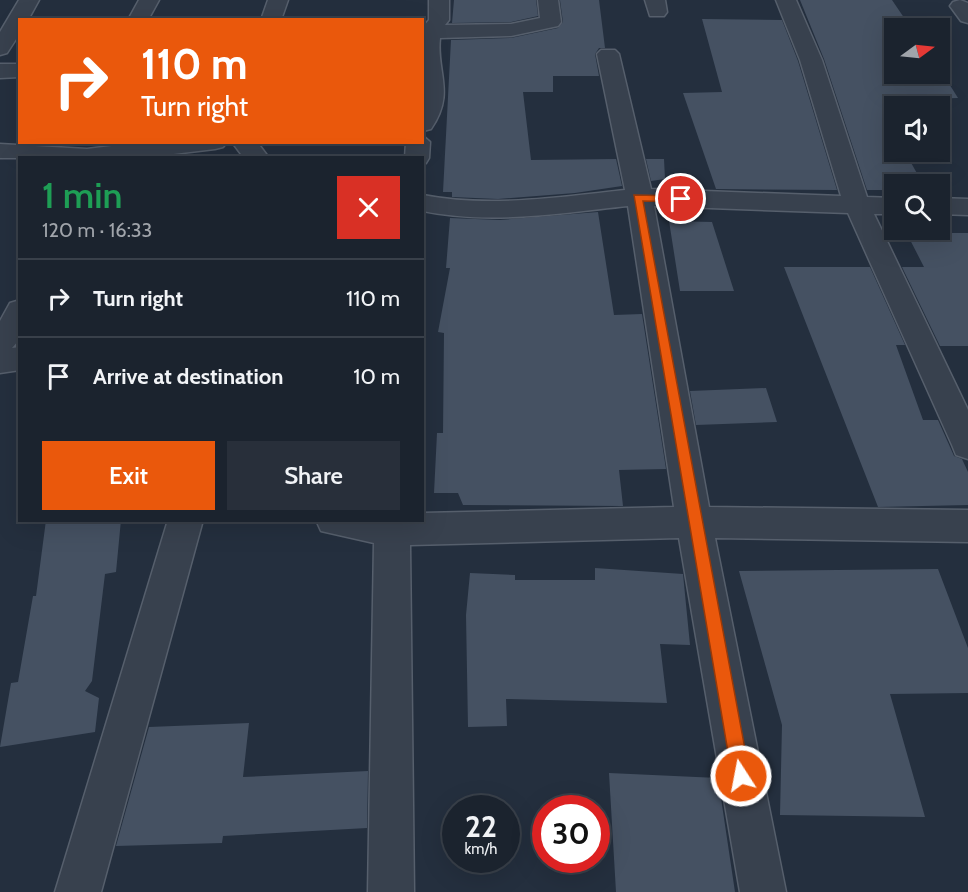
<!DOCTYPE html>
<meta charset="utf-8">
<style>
:root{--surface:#1b232e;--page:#282f3a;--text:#f1f3f6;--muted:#a0a4aa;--line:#39404a;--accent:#ea580c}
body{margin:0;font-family:Cabin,sans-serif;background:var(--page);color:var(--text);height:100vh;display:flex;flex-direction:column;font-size:22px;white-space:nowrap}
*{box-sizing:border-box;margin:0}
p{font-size:20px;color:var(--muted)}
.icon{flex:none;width:33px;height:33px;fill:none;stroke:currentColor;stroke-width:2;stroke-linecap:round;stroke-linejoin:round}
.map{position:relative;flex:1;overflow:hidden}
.side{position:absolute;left:18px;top:156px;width:406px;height:366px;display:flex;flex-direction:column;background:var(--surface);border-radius:0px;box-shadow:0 6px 24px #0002,0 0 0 2px var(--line)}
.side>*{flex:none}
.top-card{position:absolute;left:18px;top:18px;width:406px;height:126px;border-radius:0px;box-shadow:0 6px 24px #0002,0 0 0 2px var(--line);background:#ea580c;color:#fff;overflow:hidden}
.needle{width:39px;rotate:75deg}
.controls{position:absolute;left:884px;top:18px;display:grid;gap:12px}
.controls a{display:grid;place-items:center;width:66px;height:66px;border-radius:0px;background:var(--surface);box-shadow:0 6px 24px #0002,0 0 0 2px var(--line);font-size:30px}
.speed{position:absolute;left:442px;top:795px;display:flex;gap:12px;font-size:30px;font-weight:700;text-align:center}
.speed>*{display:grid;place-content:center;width:78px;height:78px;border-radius:50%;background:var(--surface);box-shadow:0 6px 24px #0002,0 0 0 2px var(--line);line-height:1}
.speed small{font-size:15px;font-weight:400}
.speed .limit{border:9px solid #d22;background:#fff;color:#111}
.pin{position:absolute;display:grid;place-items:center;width:51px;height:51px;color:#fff;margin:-26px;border:3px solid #fff;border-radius:50%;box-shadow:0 2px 6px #0007}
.me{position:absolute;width:66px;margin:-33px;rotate:349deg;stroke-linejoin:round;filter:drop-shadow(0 0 4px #0008)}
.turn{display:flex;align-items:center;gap:21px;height:126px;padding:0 24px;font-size:27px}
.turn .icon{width:78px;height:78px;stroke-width:2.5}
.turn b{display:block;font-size:42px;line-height:51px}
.round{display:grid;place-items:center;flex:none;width:63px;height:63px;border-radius:0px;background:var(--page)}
.head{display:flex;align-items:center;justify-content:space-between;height:102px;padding:0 24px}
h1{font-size:36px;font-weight:600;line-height:45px;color:#1e9e55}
.action{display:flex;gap:12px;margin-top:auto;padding:12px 24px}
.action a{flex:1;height:69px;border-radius:0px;background:var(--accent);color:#fff;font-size:24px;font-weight:600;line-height:69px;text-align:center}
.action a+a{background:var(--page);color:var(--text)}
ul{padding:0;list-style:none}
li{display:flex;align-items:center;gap:18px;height:78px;padding:0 24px;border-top:2px solid var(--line)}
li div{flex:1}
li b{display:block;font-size:22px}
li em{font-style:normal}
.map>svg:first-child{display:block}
.building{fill:#455162}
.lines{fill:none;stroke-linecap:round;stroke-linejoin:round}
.minor-casing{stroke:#565f6c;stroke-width:3}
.minor{fill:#38414e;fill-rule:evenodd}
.route{fill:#ea580c;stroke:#983908;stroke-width:1.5}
</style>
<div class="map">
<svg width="968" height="892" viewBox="0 0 968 892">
<rect width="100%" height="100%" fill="#242f3e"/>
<path class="building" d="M454,0H536L538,16L511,22L452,23Z
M560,0H599L605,48H599L595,54L599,76H553V92H523L531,160L616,159L622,186L575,193L498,199L452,197V192H443L451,40L511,38L558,28L563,22Z
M800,0H892L911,28H894V74H939V69L948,82L958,98L920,99L926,106H894V152H905L923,184H894V196H889L886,190H867L824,59Z
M702,19L782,20L798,61L837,190L716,189L683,93L722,92Z
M646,159H664L665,179L651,181Z
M598,212L614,315L642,314L666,469L619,470L623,506L463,505L458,493H434L437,433H443L444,333L438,332L450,268H446L450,218L500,220Z
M939,216L949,233H968V346H940L902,267H924L905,230H939Z
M669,221L712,222L734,291H680Z
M784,267H870L905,345H896L923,420H938L954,456L962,459L968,472V505L878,507Z
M766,388L777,422L696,425L690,391Z
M46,520H121L116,572L105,574L92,681L85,691L99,698L95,732L0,747L11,683L18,682L33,596H36Z
M595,568L683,574L690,645L660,644L667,703L506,699L507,726L468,727L466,615L470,573L515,575V580H595Z
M938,569L968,648V693L890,694L925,817L780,815L782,725L739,571Z
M249,723L243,777L368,771L367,828L223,836L222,843L116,846L149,727Z
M609,773L718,778L735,892H616Z"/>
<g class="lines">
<g class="minor-casing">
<path id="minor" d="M19,0H39L28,20H20V33L7,53L0,55V32Z
M139,0H159L148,20H128Z
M268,0H288L281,20H261Z
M429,0H449V20L445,25L511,24L540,18L538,0H558L561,22L558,26L511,36L440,38C436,72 456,93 431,129L423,131V27L429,20Z
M645,0H665L667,12L664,16H650Z
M776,0H796L822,60L867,197L894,198V214H874L968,410V459L956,455L952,445L848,213L654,206L709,507L968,510V542L715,538L786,892H740L679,538L410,545L414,892H368L374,543L321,531L316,520H423V513L674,507L628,206C561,213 490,225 423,211V195C489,208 559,197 625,190L597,54L601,50H615L619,54L651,189L841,196L800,60Z
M960,0L968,3V23L961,21L950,6L953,2Z
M0,64H20V77L0,78Z
M423,136L430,142L429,158L426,163L423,164V158H405L406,142H423Z
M144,142H227L223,147L215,149L140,158H0V144L87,149Z
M232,142H257L269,158H244Z
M939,198L968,199V215L939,214Z
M20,300V339L12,348L20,347V370L0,373V321L10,303Z
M168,520H203L101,892H55Z"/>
</g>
<use href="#minor" class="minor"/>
</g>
<path class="route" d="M634,195L681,196L687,199L681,202L643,201L750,776L747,783L741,785L735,783L732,776Z"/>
</svg>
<div class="controls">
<a><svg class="needle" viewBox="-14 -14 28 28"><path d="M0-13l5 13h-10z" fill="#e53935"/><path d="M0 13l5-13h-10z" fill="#a0a4aa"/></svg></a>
<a><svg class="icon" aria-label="sound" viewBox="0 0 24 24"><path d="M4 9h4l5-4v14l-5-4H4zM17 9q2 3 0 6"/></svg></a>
<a><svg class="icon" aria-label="search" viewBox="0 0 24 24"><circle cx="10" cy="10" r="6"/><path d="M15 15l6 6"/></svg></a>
</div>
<div class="speed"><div>22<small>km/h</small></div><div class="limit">30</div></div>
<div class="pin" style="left:681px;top:199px;background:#d93025"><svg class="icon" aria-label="arrive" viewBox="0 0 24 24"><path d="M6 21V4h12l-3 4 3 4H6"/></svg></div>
<svg class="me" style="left:741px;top:776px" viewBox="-20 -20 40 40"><circle r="17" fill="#ea580c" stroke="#fff" stroke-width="3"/><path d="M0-11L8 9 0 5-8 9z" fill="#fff"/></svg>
<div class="top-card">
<div class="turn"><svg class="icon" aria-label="right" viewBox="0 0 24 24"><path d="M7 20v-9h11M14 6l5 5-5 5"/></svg><div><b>110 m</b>Turn right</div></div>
</div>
<section class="side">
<div class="head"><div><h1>1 min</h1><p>120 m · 16:33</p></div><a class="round" style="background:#d93025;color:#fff"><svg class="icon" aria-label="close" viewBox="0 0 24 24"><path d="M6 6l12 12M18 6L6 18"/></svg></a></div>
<ul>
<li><svg class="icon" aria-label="right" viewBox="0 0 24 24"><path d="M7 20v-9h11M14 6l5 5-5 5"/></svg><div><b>Turn right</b></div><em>110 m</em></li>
<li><svg class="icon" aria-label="arrive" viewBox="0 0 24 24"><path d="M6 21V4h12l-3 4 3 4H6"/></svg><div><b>Arrive at destination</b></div><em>10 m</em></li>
</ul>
<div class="action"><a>Exit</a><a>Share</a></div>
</section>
</div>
